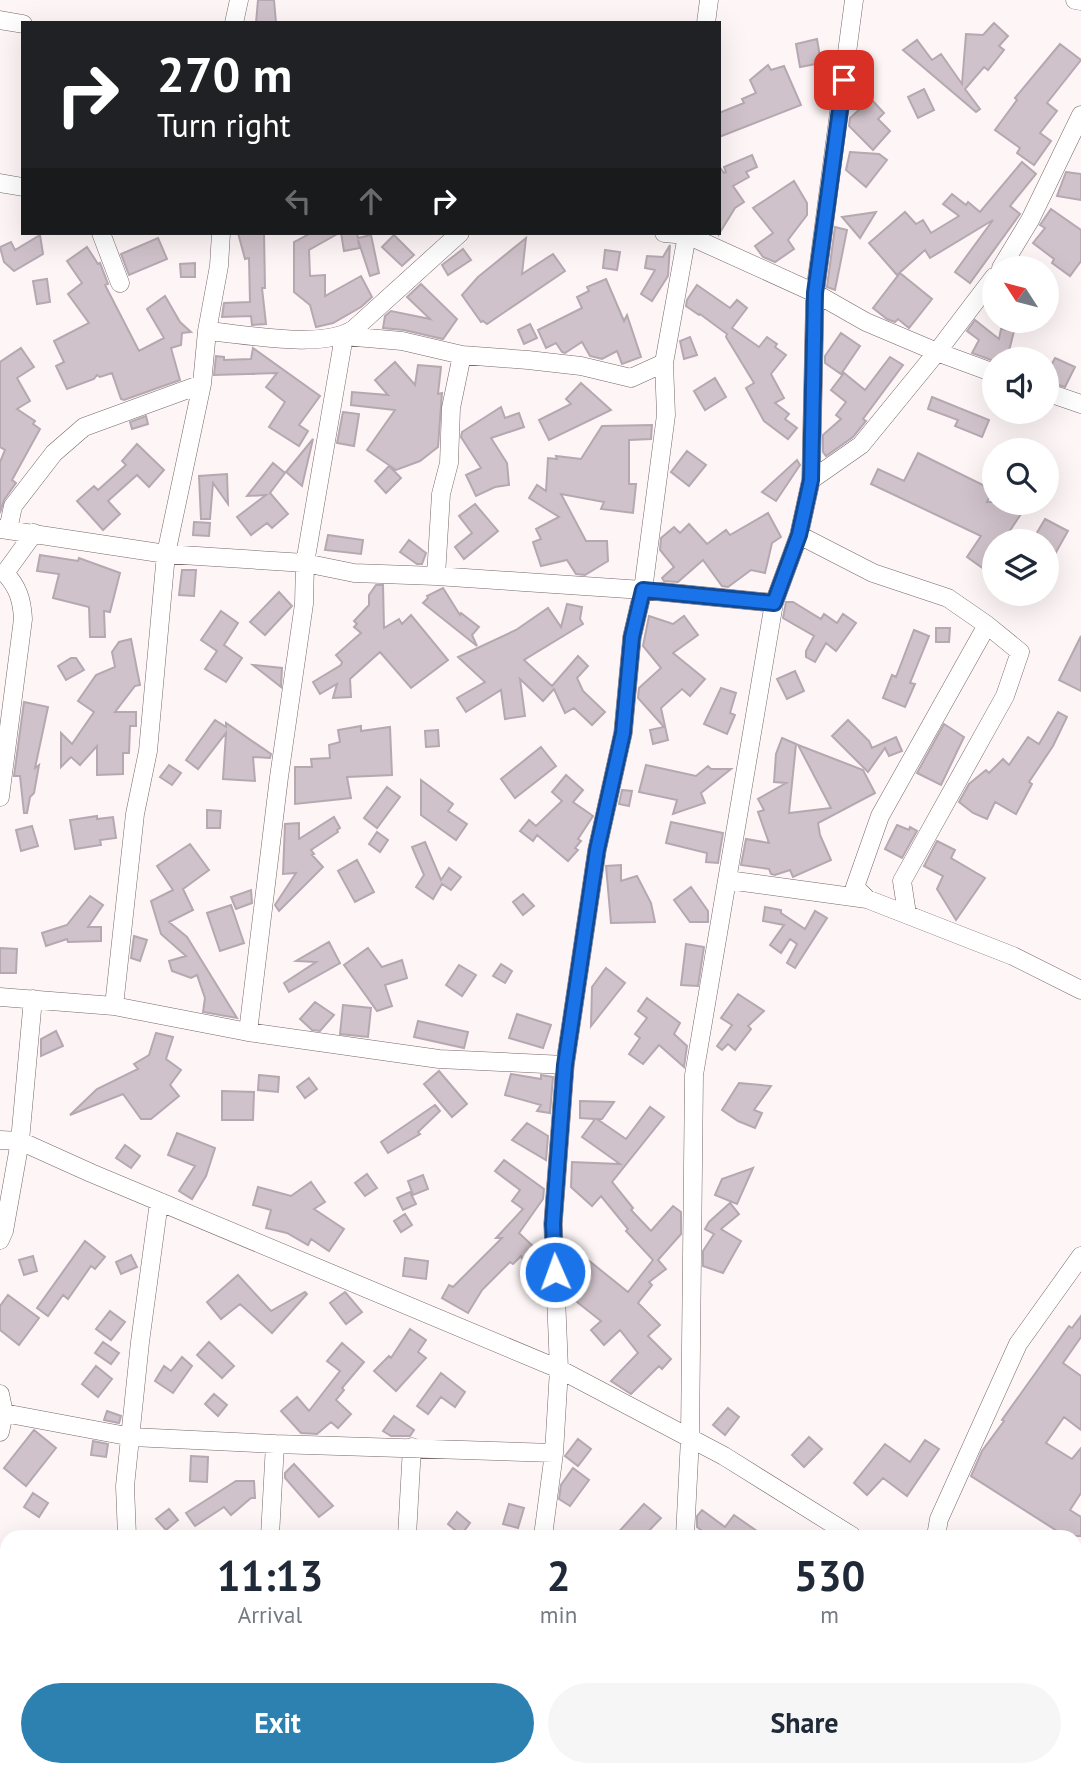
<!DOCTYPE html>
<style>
:root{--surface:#fff;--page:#f6f6f7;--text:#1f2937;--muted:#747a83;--accent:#2d81b1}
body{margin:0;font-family:"PT Sans",sans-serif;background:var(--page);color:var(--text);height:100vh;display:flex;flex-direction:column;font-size:26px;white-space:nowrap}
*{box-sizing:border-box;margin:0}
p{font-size:23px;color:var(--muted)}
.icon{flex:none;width:38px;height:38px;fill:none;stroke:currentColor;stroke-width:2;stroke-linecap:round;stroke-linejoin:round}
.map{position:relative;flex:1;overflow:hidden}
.sheet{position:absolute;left:0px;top:1530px;width:1082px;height:247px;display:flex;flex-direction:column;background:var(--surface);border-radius:21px 21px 0 0;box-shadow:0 7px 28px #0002}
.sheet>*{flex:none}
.guide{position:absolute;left:21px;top:21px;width:700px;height:214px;border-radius:0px;box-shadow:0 7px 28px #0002;background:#202124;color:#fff;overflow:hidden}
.needle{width:46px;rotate:306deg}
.tools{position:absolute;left:982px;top:256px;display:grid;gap:14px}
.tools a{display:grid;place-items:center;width:77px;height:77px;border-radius:50%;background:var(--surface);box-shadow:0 7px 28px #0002;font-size:35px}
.pin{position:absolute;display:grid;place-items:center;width:60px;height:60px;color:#fff;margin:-30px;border-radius:14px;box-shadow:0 4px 10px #0006}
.me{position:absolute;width:77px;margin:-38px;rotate:358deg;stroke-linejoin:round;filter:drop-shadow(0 0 5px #0008)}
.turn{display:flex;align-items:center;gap:24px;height:147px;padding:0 21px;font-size:32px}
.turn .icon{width:91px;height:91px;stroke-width:2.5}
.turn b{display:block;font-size:49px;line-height:60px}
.lanes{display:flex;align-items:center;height:66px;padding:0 21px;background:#0003;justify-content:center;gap:35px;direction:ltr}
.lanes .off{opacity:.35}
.eta{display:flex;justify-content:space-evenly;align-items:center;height:119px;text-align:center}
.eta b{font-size:42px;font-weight:600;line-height:49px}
.primary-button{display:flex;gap:14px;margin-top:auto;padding:14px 21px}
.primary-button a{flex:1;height:80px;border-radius:42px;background:var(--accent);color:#fff;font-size:28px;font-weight:600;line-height:80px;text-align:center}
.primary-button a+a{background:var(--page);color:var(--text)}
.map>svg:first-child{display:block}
.building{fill:#d0c2ca;stroke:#b6a8b0;stroke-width:2}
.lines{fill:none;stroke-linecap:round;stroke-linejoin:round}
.minor-casing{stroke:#776869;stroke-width:19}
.minor{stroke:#fff;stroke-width:18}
.route-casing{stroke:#114b97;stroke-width:18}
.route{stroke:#1a73e8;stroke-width:12}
</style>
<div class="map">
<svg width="1081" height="1776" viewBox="0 0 1081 1776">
<rect width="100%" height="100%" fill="#fdf5f6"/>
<path class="building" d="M258,0H274L276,23H256Z
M994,23L1008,36L999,46L1004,50L988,70L984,67L965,89L980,109L976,112L903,50L917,40L932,60L941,54L962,84L966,34L983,35Z
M817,39L821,63L800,67L796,44Z
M1060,44L1081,60L1047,103L1057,111L1040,133L1051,141L1034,165L1017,153L1020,148L995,130L1017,100L1015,98Z
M768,65L771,70L784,66L801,105L719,137V113L744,103L742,99L756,93L750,80Z
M924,89L934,110L918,118L908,97Z
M871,99L884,113L878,119L890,131L873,150L849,126L850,118Z
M850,152L879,154L887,160L866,187L846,170Z
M752,155L757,167L746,172L749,177L733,186L744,202L735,208L719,234V166L724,173L726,172L724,167Z
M1022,162L1036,174L1010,206L1020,214L970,283L955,272L993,220L930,258L925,250L897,275L869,243L905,212L916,224L923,220L931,233L959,216L943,204L952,194L966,205L968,202L980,212Z
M1066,172L1081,174V200L1057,196Z
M794,181L807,203V215L788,240L794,249L775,262L763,257L755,246L773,233L753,208Z
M1051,209L1081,230V261L1070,276L1052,263L1054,259L1033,243L1045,228L1040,225Z
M876,212L860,238L842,217Z
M835,227L847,230L835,290L827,287Z
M238,233H264L265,288H262L266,324L252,325L251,316L222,317L224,303L250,302L249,258L245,259Z
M311,233H339L309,250L310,276L325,275V296L361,276L372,297L361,307L333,323L316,327L310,305L294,292V242Z
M341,233H357L358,238L371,235L379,273L370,276L358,240L360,248L344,251Z
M40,235L43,254L14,271L4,262L0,247L11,242L15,250Z
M394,235L414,255L402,266L382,247Z
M158,238L167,259L129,275L121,254Z
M526,238L522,274L553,254L565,271L487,324L483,321L481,322L462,295L478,277Z
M670,245L668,276L652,301L641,294L655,270L645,268L647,256L663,257Z
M87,247L98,264L100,263L108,284L105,285L139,351L164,338L147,309L165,296L180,322L191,332L182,333L181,345L171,348L180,380L124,400L121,399L112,373L100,377L97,375L94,379L67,389L56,366L64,362L54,341L89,323L68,294L82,283L67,261Z
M463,249L471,260L448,275L442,265Z
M605,250L620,252L617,270L603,268Z
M195,263V277H181L180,264Z
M900,273L932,299L909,328L898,319L895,322L887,319L873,308Z
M47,279L50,302L37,304L33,281Z
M606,279L624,321L627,315L641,357L622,364L617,351L602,359L590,356L582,342L565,353L562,352L556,343L546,348L538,330L582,308L577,297L589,291L587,287Z
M421,284L457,319L443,339L404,330L383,328L385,316L391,311L430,319L407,297Z
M697,285L730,308L737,300L747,308L732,328L759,347L767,337L777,344L775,347L786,355L771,374L784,398L775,403L789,414L785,419L797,428L788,439L764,421L746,388L754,383L726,337L727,334L700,314L699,315L686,306L687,300Z
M975,320L999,339L1001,329L1014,331L1007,359H994V361L972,353L979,340L967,331Z
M530,324L537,338L524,344L518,330Z
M841,333L860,346L841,374L825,363V356Z
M690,337L697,355L684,359L680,341Z
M21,348L34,367L17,378L30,401L17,409L35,421L33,424L40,429L12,480L16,483L4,500L0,513V462L5,450L0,447V362Z
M253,348L320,396L299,425L308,431L299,446L269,427L285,402L266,387L277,373L214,375L216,356L224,357V360L251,359Z
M890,357L903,365L863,419L866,421L853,437L826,456L823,452V435L841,419L836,415L846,402L831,390L844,373L865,390Z
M1055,358L1075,367L1065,387L1046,381V375Z
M395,362L415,385L418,365L441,367L438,394L442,393L438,447L420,461L396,470L367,450L395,410L351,405L352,392L388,395L375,380Z
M715,378L726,397L705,410L694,391Z
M581,383L611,410L549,440L539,420L571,404L566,399Z
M932,397L989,420L982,437L955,426L958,420L928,409Z
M501,407L505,418L519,413L524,427L491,438L507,463L509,485L495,487L476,496L466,475L481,468L461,437L462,432Z
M343,412L359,414L354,446L337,443Z
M146,416L148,424L132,429L130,422Z
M652,425L651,439L629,440V484H636L633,513L601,509L604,502L561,494L586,541H607L608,561L585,575L576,574L567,560L541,566L533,542L541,539L536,529L559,517L529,498L537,485L546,491L548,458L557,459L556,456L581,459L602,426Z
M313,439L302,486L286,472Z
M137,444L164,470L149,487L137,475L108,501L120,514L103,530L77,501L94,486L98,490L126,465L122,461Z
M687,451L706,465L689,486L671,472Z
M918,453L993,490L987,502H1029L1003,541H994V554L984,569L967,557L981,536L871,484L878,469L904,481Z
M797,460L800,465L776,501L762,492Z
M273,463L285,473L270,493L288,514L272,528L267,523L251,535L237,517L266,495L247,496Z
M389,466L401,478L386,493L375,481Z
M227,474L228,504L213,483L210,519H201L199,476Z
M475,504L498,531L464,559L455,547L472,533L459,516Z
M768,513L781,537L772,543L765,573L751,570L728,587L722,586L703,560L678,582L664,581L662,578L674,567L660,550L661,538L674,527L680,533L689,524L707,544L726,530L730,535Z
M1045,519L1068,531L1046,570V541H1032Z
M194,522L210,523L209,536L193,535Z
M328,535L363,540L361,554L325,550Z
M409,540L426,553L422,564H417L400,552Z
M40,555L78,561L79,558L120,573L110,612L104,611L105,637H90L89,607L53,598L59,574L37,571Z
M182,570H196L194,596L179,595Z
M376,585H383L384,628L399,619L402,624L411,615L448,660L411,688L380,652L350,679L351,697L333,698L337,684L320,694L313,682L341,665L342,662L336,655L361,633L354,627L357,624L354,621L369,605V595Z
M443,588L460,615L461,613L479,627L472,635L477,646L423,603L428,598L427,596Z
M279,592L292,606L265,635L250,622Z
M786,602H793L821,619L824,614L837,623L843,614L856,623L836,651L826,643L815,662L806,657V651L814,636L783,618Z
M567,604L582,607L580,619L583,624L524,660L552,686L578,656L588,666L577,678L583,691L605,712L592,725L574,708L565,713L554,689L543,701L520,679L525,716L505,719L501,690L466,712L457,698L485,682L458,657L516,630L548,608L561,627Z
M221,611L238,623L224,645L242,658L226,682L205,669L217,651L201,640Z
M649,616L673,624L684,616L698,635L673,653L705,679L690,696L682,689L661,708L668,740L653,744L650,730L664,727L638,698L639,688L661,668L643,646Z
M936,628H950L949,642H936Z
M914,630L929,636L910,683L915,684L905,707L883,698L892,675L896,677Z
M1081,636V691L1059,680Z
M131,639L140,685L135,686L115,712H136V726H130L129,753H123V774L97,775V746L80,765L71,757L61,767V733L72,744L94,712L78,701L96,675L115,667L112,652L119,642Z
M71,658H76L84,670L66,680L58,666Z
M253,665L282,668L281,687Z
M795,671L804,691L787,699L777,679Z
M721,688L736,693L730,713L735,715L727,734L704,724Z
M24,702L48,707L35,768L39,765L34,793L30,797L27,813H24L20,776H14Z
M1058,712L1067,717L1053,746L1029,782L1032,784L1016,814L995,802L987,819L973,813L959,802L969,784L986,770L989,773L1003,759L1009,765L1028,737L1039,744Z
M215,720L226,727V723L271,754L270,758L253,757L255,781L223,779L226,733L198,769L186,760Z
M848,720L869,741L872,748L896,737L902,751L889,756L885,748L868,772L832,736Z
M944,724L964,737L941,785L917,773Z
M361,726V731L390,727L392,775L347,777L351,798L295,804V767H312L311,759L330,758L329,745L340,742L338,730Z
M438,730L439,746L426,747L425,731Z
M782,738L796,744L789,813L831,808L798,745L863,770L875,793L818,823L820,835L831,860L793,877L790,870L775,875L771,874L769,869L741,865L746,839L769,843L758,812L764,810L758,799L786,783L774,782L776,754Z
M541,747L556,766L515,798L501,779Z
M169,765L181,773L172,785L160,777Z
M646,765L696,776L708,766L711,769H731L701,793L705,803L673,814L677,800L639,792Z
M566,775L583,790L573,802L593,816L578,839L581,841L575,848L578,850L568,861L537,835L533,841L520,831L529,820L536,826L562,801L552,792Z
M421,780L453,804L448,811L467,824L456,840L421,815Z
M387,787L400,797L377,828L364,818Z
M622,790L632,791L629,806L619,804Z
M207,810L221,811L220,828H207Z
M97,816V819L113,817L116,838L100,840L101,845L75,849L70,820Z
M334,817L340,828L337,830L338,832L311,850L314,854L312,855L323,867L279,911L275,905L296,873L283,874L285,824L299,823V839Z
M671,822L723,833L718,863L706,862L707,853L666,843Z
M897,825L909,830L910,827L917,831L902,858L885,849Z
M32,826L38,846L21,851L16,830Z
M377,832L388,840L380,852L369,844Z
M937,841L955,850L951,858L985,878L956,920L937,889L943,876L924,866Z
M425,842L441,880L449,868L461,877L451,890L442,884L433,899L416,887L424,875L412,847Z
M190,844L209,870L183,889L193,910L169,922L187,937L237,1018L203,1012L205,998L197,975L191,978L172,971L169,961L186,956L161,934L151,901L173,890L157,866Z
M357,860L374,892L355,902L338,871Z
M621,865V881L637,876L651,903L655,922L611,923L606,866Z
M691,887L708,911V922H690L674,900Z
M251,890L252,903L236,909L231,897Z
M523,894L534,906L523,915L513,902Z
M90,896L103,905L88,927H101V941L68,942L67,939L46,946L42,933L67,925Z
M231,905L244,943L220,951L207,913Z
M765,907L781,910V913L805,929L815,911L827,918L795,968L787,963L797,944L790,939L781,953L770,945L784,925L763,921Z
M134,936L147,940L140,961L131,958Z
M329,942L340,963L289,992L284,983L316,962L296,961Z
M686,944L704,947L698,986L681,985Z
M0,948L17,949L16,973H0Z
M368,948L382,967L402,960L407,978L385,985L392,1006L377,1011L344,965Z
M501,964L512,971L505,983L493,976Z
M459,965L476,975L462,996L446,985Z
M606,968L625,983L591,1026L592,987Z
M738,994L764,1011L748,1026L751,1029L735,1050L728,1044L722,1050L717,1046L732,1025L721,1018Z
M647,998L680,1023L674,1034L687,1046L684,1067L659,1045L643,1064L629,1054L640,1038L635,1034L647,1018L638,1011Z
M315,1002L334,1015L320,1031L312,1030L300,1019Z
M343,1005L371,1008L368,1037L340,1034Z
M517,1014L551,1025L543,1048L509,1038Z
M418,1021L468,1032L464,1048L414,1037Z
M56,1031L63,1046L41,1056V1039Z
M156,1033L173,1037L166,1059L181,1070L170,1085L179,1096L151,1119H141L123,1094L70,1115L97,1089L138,1069L134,1064L149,1055Z
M439,1071L467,1104L452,1117L424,1084Z
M511,1074L541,1079V1075L553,1077L550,1113L537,1111L541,1105L505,1095Z
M259,1075L279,1077L278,1092L258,1090Z
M309,1078L317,1089L305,1098L297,1087Z
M739,1083L771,1086L754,1110L762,1113L755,1128L738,1121L722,1110Z
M222,1091L254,1092L253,1120H222Z
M580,1101L614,1102L602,1119H597L626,1139L650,1107L664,1117L612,1182L633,1208L631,1210L651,1231L673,1206L681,1212V1234L658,1260L666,1269L649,1282L652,1285L638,1303L660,1325L648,1336L671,1359L662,1369L659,1366L631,1394L611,1381L638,1353L620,1330L604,1345L591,1330L601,1321L567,1294V1286L588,1260L628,1292L653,1260L626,1231L628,1229L601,1196L592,1206L571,1187L572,1162L620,1164L582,1137L595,1119L580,1118Z
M435,1105L440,1111L418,1132L420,1134L388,1153L381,1142Z
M527,1123L548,1136L546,1160L512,1140Z
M177,1133L215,1148L206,1176L192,1199L179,1191L195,1166L168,1155Z
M125,1145L140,1156L131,1168L116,1158Z
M504,1160L544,1189L543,1199L519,1233L535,1248L543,1264L544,1276L533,1281L521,1256L513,1264L510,1262L482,1290L468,1313L442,1298L449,1285L453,1287L502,1238H496L523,1209L512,1201L520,1190L495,1171Z
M753,1168L737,1204L715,1195L722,1179Z
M367,1174L377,1188L365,1196L355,1183Z
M423,1175L428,1189L413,1195L408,1181Z
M311,1182L325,1202L314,1209L344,1229L329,1251L311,1239L308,1245L287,1233L266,1228L271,1210L253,1205L258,1187L291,1196Z
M410,1192L416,1204L403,1210L397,1198Z
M730,1203L739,1214L721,1229L741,1241L723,1273L703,1266V1251L714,1234L705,1229L709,1222Z
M405,1214L412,1225L401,1232L394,1221Z
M85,1241L105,1257L95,1269L91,1266L68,1299L63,1295L48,1316L37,1308Z
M131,1255L137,1267L121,1274L116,1262Z
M33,1256L37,1271L24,1275L19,1260Z
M405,1258L428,1261L426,1279L403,1276Z
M238,1275L271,1311L305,1292L307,1294L272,1333L240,1304L221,1319L207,1302Z
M345,1292L362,1312L346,1324L330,1303Z
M8,1295L39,1318L19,1345L0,1330V1306Z
M110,1311L125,1322L111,1340L96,1329Z
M1081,1316V1337L1063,1363L1081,1376V1430L1064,1417L1046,1443L1072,1459L1081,1448V1493L1070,1510L1081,1517V1536H1065L971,1476L982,1451L1004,1421L1002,1420L1069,1326L1072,1328Z
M410,1329L426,1340L418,1352L426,1358L396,1391L374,1371L389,1356L391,1358Z
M103,1342L119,1353L111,1364L95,1353Z
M209,1342L234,1366L222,1378L197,1355Z
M342,1343L364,1362L342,1388L344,1390L336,1400L351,1414L338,1428L331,1422L317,1434L301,1433L281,1411L297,1397L309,1411L340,1371L327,1361Z
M182,1357L192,1366L173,1393L155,1381L164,1366L171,1371Z
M96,1366L112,1379L98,1397L82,1384Z
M441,1373L465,1392L455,1407L441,1397L428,1414L417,1406Z
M214,1394L227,1405L218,1416L205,1404Z
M728,1408L739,1417L725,1435L713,1425Z
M107,1411L121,1416L119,1423L104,1420Z
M394,1416L414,1430L410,1436H391L383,1431Z
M34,1430L56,1448L26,1486L4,1468Z
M809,1437L822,1449L804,1467L792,1455Z
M578,1439L591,1449L578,1466L565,1456Z
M925,1440L939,1449L907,1496L883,1478L867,1495L854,1483L885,1444L910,1462Z
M93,1441L108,1444L106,1457L91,1455Z
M191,1456L208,1457L207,1482L190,1481Z
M294,1464L333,1506L319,1517L285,1478V1473Z
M573,1468L589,1480L570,1506L559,1499L561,1485Z
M236,1481H254L255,1498H251L231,1515L224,1507L195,1526L186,1513Z
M33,1493L48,1503L39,1517L24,1507Z
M509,1504L524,1508L518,1528L503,1524Z
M644,1504L661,1518L644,1536H615Z
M169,1509L178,1520L166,1530L156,1519Z
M702,1510L725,1527L734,1515L764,1536H709L697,1527V1516Z
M457,1512L470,1523L461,1535L448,1524Z"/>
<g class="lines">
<g class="minor-casing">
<path id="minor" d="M1075,0L1081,1
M0,20L23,24
M234,23L239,0
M706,23L709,0
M0,183L23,187
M101,233L120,283
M687,233V235L815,293L866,322L937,352L994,373
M1001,268L1030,220L1081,115
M207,331L219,266L221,233
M1046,392L1081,404
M811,480L861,445L937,352L994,277
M0,529L166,554L305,563L354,573L436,576L643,590L774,603
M8,530L13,506L54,453L84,427L202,384L207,331C245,334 323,350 354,329L460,233
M799,535L873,573L948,598L987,625L880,816L855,887L867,899
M436,576L441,494L449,463L451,408L462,355
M0,797L23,619C22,600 18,587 5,573L34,533
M728,880L867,899L1013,956L1081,990
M907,914L902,881L1005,696L1020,652L987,625
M0,997L114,1006L248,1032L439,1059L565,1065
M33,999L20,1141L91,1173L559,1369L724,1456L852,1536
M114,1006L135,814L148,751L166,554L202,384
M248,1032L279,777L304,604L305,563L344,336L402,341L462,355L528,360L581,366L631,378L664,363
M0,1140L20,1141L4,1231L0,1240
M0,1394L4,1413L0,1432
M4,1413L132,1437L275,1444L554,1453
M127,1536L125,1486L140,1342L159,1202
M270,1536L275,1444
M407,1536L412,1447
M543,1536L554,1453L559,1369L553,1224L565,1065L597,850L623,733L632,637L643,590L666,415L664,363L687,235L664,233
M685,1536L690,1438L694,1075L774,603L799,535L811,480L815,293L854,0
M936,1536L939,1519L1018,1344L1081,1256
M0,1684H7
M1074,1708L1081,1719
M656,1769V1776
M900,1769L910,1776
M255,1776L256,1769
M393,1776V1769
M869,1776L871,1769"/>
</g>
<use href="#minor" class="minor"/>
</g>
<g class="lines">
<g class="route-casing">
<path id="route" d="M555,1272L553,1224L565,1065L597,850L623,733L632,637L643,590L774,603L799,535L811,480L815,293L844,80"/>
</g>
<use href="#route" class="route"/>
</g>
</svg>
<div class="tools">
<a><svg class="needle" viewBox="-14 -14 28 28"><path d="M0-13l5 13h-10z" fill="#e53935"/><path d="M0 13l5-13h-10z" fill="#747a83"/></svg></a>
<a><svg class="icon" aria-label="sound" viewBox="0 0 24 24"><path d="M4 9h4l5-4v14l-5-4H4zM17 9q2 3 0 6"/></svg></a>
<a><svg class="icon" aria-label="search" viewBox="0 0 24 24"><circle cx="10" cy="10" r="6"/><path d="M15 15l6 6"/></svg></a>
<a><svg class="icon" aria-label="layers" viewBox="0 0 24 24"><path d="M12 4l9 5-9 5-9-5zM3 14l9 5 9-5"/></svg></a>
</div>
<div class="pin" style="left:844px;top:80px;background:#d93025"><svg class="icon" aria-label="arrive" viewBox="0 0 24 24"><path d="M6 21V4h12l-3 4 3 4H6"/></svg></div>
<svg class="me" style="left:555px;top:1272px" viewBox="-20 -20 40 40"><circle r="17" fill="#1a73e8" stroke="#fff" stroke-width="3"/><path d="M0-11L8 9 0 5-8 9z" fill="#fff"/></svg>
<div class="guide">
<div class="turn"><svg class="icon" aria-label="right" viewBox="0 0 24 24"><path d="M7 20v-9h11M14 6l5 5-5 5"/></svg><div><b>270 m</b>Turn right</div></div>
<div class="lanes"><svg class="icon off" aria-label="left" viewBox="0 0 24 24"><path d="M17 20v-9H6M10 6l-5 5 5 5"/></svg><svg class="icon off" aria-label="ahead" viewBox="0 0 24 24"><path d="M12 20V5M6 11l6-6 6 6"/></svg><svg class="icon" aria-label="right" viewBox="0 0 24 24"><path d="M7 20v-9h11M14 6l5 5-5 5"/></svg></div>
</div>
<section class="sheet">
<div class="eta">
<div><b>11:13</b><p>Arrival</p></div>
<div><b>2</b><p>min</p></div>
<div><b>530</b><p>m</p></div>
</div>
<div class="primary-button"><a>Exit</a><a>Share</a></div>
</section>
</div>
